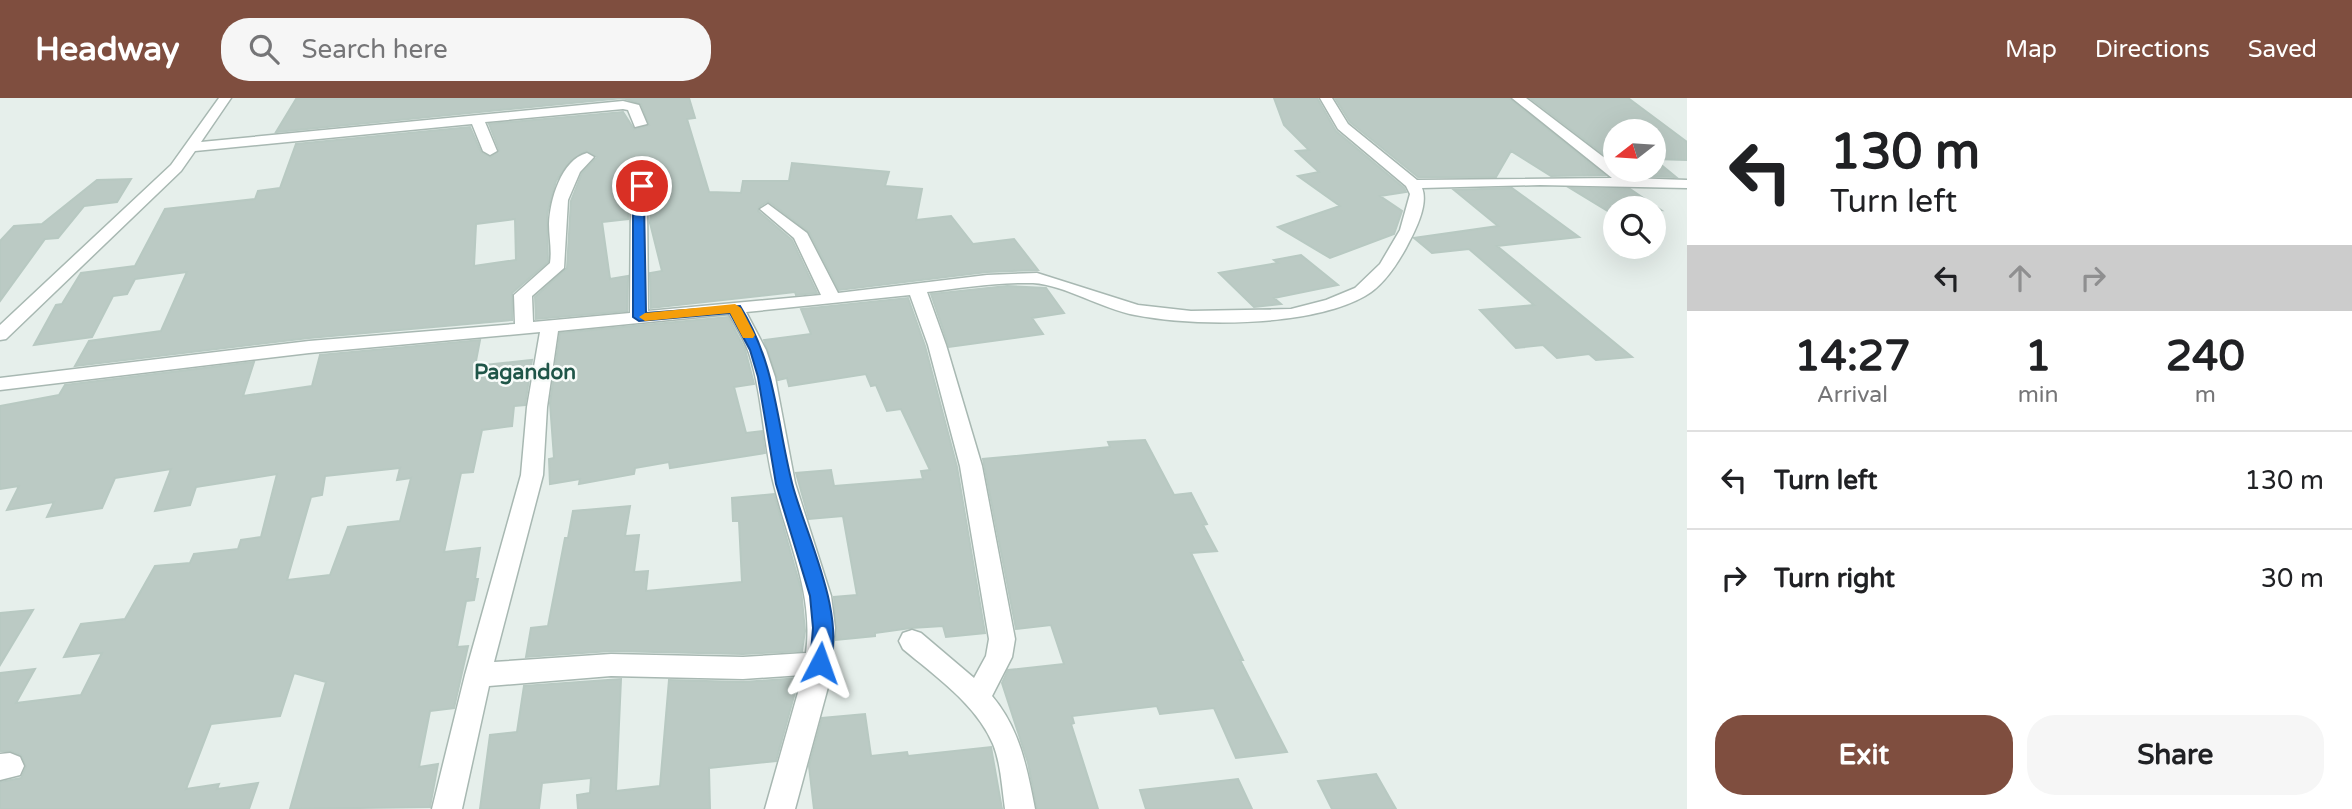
<!DOCTYPE html>
<style>
:root{--surface:#fff;--page:#f6f6f6;--text:#202124;--muted:#757577;--line:#e0e0e0;--accent:#7f4e3f}
body{margin:0;font-family:"Varela Round",sans-serif;background:var(--page);color:var(--text);height:100vh;display:flex;flex-direction:column;font-size:26px;white-space:nowrap}
*{box-sizing:border-box;margin:0}
p{font-size:23px;color:var(--muted)}
.icon{flex:none;width:38px;height:38px;fill:none;stroke:currentColor;stroke-width:2;stroke-linecap:round;stroke-linejoin:round}
.map{position:relative;flex:1;overflow:hidden}
.details{display:flex;flex-direction:column;background:var(--surface);width:665px}
.details>*{flex:none}
.guide{background:#fff;color:var(--text);overflow:hidden}
.needle{width:46px;rotate:253deg}
.controls{position:absolute;left:1603px;top:21px;display:grid;gap:14px}
.controls a{display:grid;place-items:center;width:63px;height:63px;border-radius:50%;background:var(--surface);box-shadow:0 7px 28px #0002;font-size:35px}
.pin{position:absolute;display:grid;place-items:center;width:60px;height:60px;color:#fff;margin:-30px;border:4px solid #fff;border-radius:50%;box-shadow:0 2px 7px #0007}
.me{position:absolute;width:77px;margin:-38px;rotate:4deg;stroke-linejoin:round;filter:drop-shadow(0 0 5px #0008)}
.turn{display:flex;align-items:center;gap:24px;height:147px;padding:0 28px;font-size:32px}
.turn .icon{width:91px;height:91px;stroke-width:2.5}
.turn b{display:block;font-size:49px;line-height:60px}
.lanes{display:flex;align-items:center;height:66px;padding:0 28px;background:#0003;justify-content:center;gap:35px;direction:ltr}
.lanes .off{opacity:.35}
.eta{display:flex;justify-content:space-evenly;align-items:center;height:119px;text-align:center}
.eta b{font-size:42px;font-weight:800;line-height:49px}
.action{display:flex;gap:14px;margin-top:auto;padding:14px 28px}
.action a{flex:1;height:80px;border-radius:28px;background:var(--accent);color:#fff;font-size:28px;font-weight:800;line-height:80px;text-align:center}
.action a+a{background:var(--page);color:var(--text)}
ul{padding:0;list-style:none}
li{display:flex;align-items:center;gap:21px;height:98px;padding:0 28px;border-top:2px solid var(--line)}
li div{flex:1}
li b{display:block;font-size:26px}
li em{font-style:normal}
header{display:flex;align-items:center;gap:42px;box-sizing:border-box;height:98px;padding:0 35px;background:var(--accent);color:#fff}
header strong{font-size:33px}
nav{display:flex;gap:38px;margin-inline-start:auto;font-size:24px}
.search{width:490px;height:63px;background:var(--page);display:flex;align-items:center;gap:18px;box-sizing:border-box;padding:0 24px;border-radius:28px;color:var(--muted);font-size:26px}
main{display:flex;flex:1;min-height:0}
.map>svg:first-child{display:block}
.building{fill:#bbcac4;stroke:#b8c9c2;stroke-width:2;fill-rule:evenodd}
.lines{fill:none;stroke-linecap:round;stroke-linejoin:round}
.street-casing{stroke:#a8b8b2;stroke-width:3}
.street{fill:#fff;fill-rule:evenodd}
.route{fill:#1a73e8;stroke:#114b97;stroke-width:2}
.slow{fill:#f59e0b}
.labels{text-anchor:middle;dominant-baseline:central;stroke-width:5;stroke-linejoin:round;paint-order:stroke}
.quarter-label{font-size:21px;font-weight:bold;fill:#1f5548;stroke:#f7fbf9}
</style>
<header>
<strong>Headway</strong>
<div class="search"><svg class="icon" aria-label="search" viewBox="0 0 24 24"><circle cx="10" cy="10" r="6"/><path d="M15 15l6 6"/></svg>Search here</div>
<nav><a>Map</a><a>Directions</a><a>Saved</a></nav>
</header>
<main>
<div class="map">
<svg width="1687" height="711" viewBox="0 0 1687 711">
<rect width="100%" height="100%" fill="#e6efeb"/>
<path class="building" d="M623,0L276,34L296,1L689,0L695,20L687,21L709,94L741,95L743,83H789L792,65L889,74L885,88L922,91L916,122L951,118L973,146L1014,141L1038,172L987,174L839,192L809,134L768,103L759,109L758,113L792,142L817,195L796,197L795,194L651,210L650,175L662,173L650,125L654,73L644,68L635,73L628,101V121L602,124L610,181L628,178L627,213L536,221L535,199L567,170L571,103L582,75L597,59L586,53L569,64L556,83L547,116L548,164L512,195V222L309,240L75,268L89,243L161,233L187,174L135,181L127,196L113,198L92,239L34,247L56,207L62,206L81,175L135,168L165,111L255,101L258,93L280,90L296,46L470,29L481,54L491,59L499,52L489,26L623,14L634,31L649,27L641,6ZM515,121L516,162L474,168L476,126Z
M1274,0H1317L1336,33L1404,90L1406,94L1380,98L1402,113L1394,136L1330,160L1278,129L1340,108L1298,78L1319,74L1296,53L1309,52L1284,27Z
M1335,0H1509L1605,77L1551,78L1511,53L1496,79H1418L1350,24Z
M1530,0H1628L1687,44V62L1654,61V33H1615V65Z
M1654,61L1676,79L1632,77L1625,72H1654Z
M131,81L117,104L84,108L58,140L45,141L0,203V143L14,128L42,126L97,82Z
M1512,90L1579,139L1497,148L1632,259L1596,262L1589,256L1557,260L1543,247L1516,250L1480,212L1534,207L1469,151L1432,155L1414,140L1498,128L1454,92Z
M1570,90L1630,91L1661,112L1615,110V115H1611Z
M1301,157L1338,187L1274,200L1281,206L1254,209L1219,175L1278,165L1274,162Z
M1007,188L1046,190L1064,215L1032,220L1043,236L949,249L931,196Z
M908,200L925,248L957,369L985,535L946,539L943,528L911,530L875,535V538L836,542L834,499L857,497L843,418L809,421L796,375L831,372L834,388L923,381L921,373L930,372L901,311L887,313L876,287L871,288L866,276L789,288L787,280L778,282L764,242L811,236L801,211Z
M728,219L745,251L754,286L734,289L746,335L762,333L765,355L670,370L669,364L635,370L634,376L579,386L580,381L550,386L549,361L554,360L550,305L560,235Z
M480,242L475,268L532,262L525,307L514,308L512,328L482,332L473,374L461,375L444,454L480,450L475,481H478L474,502L466,503L457,549L468,548L454,610L430,613L419,669L438,666L430,709L290,711L326,584L294,575L280,618L211,626L186,691L219,686L217,691L258,685L249,711H0V684L21,680L26,669L21,657L11,653H0V575L35,571L16,605L81,597L102,555L64,559L81,526L125,521L155,468L190,465L194,456L238,451L241,442L261,439L277,376L196,389L190,407L155,413L171,371L115,380L102,410L47,419L54,404L7,412L19,388L0,391V308L59,297L65,287L254,264L243,298L312,288L320,257ZM400,370L397,382L411,380L400,423L348,429L330,477L287,482L311,399L322,397L325,378Z
M1145,342L1174,397L1191,395L1207,426L1203,427L1217,453L1191,455L1243,562H1240L1287,654L1236,660L1214,610L1160,616L1157,608L1072,618L1074,625L1071,626L1098,711H1037L1028,665L1002,585L1008,572L1064,566L1051,527L1016,531L983,361L1110,349L1108,344Z
M774,396L801,491L805,533L802,553L743,556L611,553L526,559L531,530L548,528L565,440H568L573,413L630,408L625,438L639,437L634,474L648,473L646,493L742,484L739,423H733L732,400Z
M33,512L0,567V515Z
M799,580L776,663L709,670L710,711H578L577,697L590,695L591,680L542,685L539,711H480L490,637L517,634L524,588L621,581L616,693L660,688L669,582L743,584Z
M865,616L871,658L907,654L908,658L991,649L1002,711H814L809,668L822,620Z
M1376,676L1396,711H1332L1318,683Z
M1238,681L1252,711H1146L1140,692Z"/>
<g class="lines">
<g class="street-casing">
<path id="street" d="M219,0H231L201,44L623,3L639,7L647,26L635,29L628,12L623,11L485,24L497,53L490,57L483,53L472,26L195,53L181,73L6,241L0,242V227L171,67Z
M1320,0H1332L1348,26L1417,82L1612,80L1512,0H1526L1631,80L1687,82V90L1540,87L1422,90C1429,107 1414,135 1406,150C1396,168 1383,188 1365,198C1310,229 1196,229 1135,217C1102,211 1065,187 1033,185C998,184 962,190 927,194L946,247L982,368L1015,541L1012,559L992,598C1020,631 1027,670 1035,711H1005C1002,690 1001,666 993,646C976,606 935,578 903,551L899,543L903,535L912,532L921,535L974,580L986,558L989,541L960,368L928,247L910,197L746,214L766,252L775,279L795,385L831,498L835,530L828,589L795,711H765L803,577L743,581L611,578L489,588L462,711H432L465,577L521,377L527,309L540,234L309,255L0,292V280L309,243L515,226L514,197L550,165C552,152 549,139 549,126C550,102 561,62 587,55L594,59L580,74L568,102L564,170L532,198L533,224L630,215L631,102L638,74L645,70L652,74L647,102L648,213L821,197L794,140L760,111L768,106L807,135L838,195L987,177L1037,175L1138,207L1191,213L1291,211L1326,202L1355,190L1380,166L1400,132L1410,96L1406,88L1338,31ZM729,216C736,229 744,241 749,255C763,298 763,344 774,387C788,444 814,496 806,555L743,559L611,556L494,564L543,377L547,309L558,233Z
M10,655L20,659L24,668L20,677L0,682V656Z"/>
</g>
<use href="#street" class="street"/>
</g>
<path class="route" d="M638,86L647,88L644,102L646,215L740,208C776,266 776,321 792,385C804,433 850,523 827,571L820,573L813,571L810,565L813,530L810,498L776,386L758,279L750,252L730,215L639,223L633,219V102Z"/>
<path class="slow" d="M735,206L741,210L755,237L753,240H743L730,215L645,223L639,219L645,215Z"/>
<g class="labels">
<g class="quarter-label">
<text x="525" y="274">Pagandon</text>
</g>
</g>
</svg>
<div class="controls">
<a><svg class="needle" viewBox="-14 -14 28 28"><path d="M0-13l5 13h-10z" fill="#e53935"/><path d="M0 13l5-13h-10z" fill="#757577"/></svg></a>
<a><svg class="icon" aria-label="search" viewBox="0 0 24 24"><circle cx="10" cy="10" r="6"/><path d="M15 15l6 6"/></svg></a>
</div>
<div class="pin" style="left:642px;top:88px;background:#d93025"><svg class="icon" aria-label="arrive" viewBox="0 0 24 24"><path d="M6 21V4h12l-3 4 3 4H6"/></svg></div>
<svg class="me" style="left:820px;top:565px" viewBox="-20 -20 40 40"><path d="M0-17L14 15 0 8-14 15z" fill="#1a73e8" stroke="#fff" stroke-width="4"/></svg>
</div>
<section class="details">
<div class="guide">
<div class="turn"><svg class="icon" aria-label="left" viewBox="0 0 24 24"><path d="M17 20v-9H6M10 6l-5 5 5 5"/></svg><div><b>130 m</b>Turn left</div></div>
<div class="lanes"><svg class="icon" aria-label="left" viewBox="0 0 24 24"><path d="M17 20v-9H6M10 6l-5 5 5 5"/></svg><svg class="icon off" aria-label="ahead" viewBox="0 0 24 24"><path d="M12 20V5M6 11l6-6 6 6"/></svg><svg class="icon off" aria-label="right" viewBox="0 0 24 24"><path d="M7 20v-9h11M14 6l5 5-5 5"/></svg></div>
</div>
<div class="eta">
<div><b>14:27</b><p>Arrival</p></div>
<div><b>1</b><p>min</p></div>
<div><b>240</b><p>m</p></div>
</div>
<ul>
<li><svg class="icon" aria-label="left" viewBox="0 0 24 24"><path d="M17 20v-9H6M10 6l-5 5 5 5"/></svg><div><b>Turn left</b></div><em>130 m</em></li>
<li><svg class="icon" aria-label="right" viewBox="0 0 24 24"><path d="M7 20v-9h11M14 6l5 5-5 5"/></svg><div><b>Turn right</b></div><em>30 m</em></li>
</ul>
<div class="action"><a>Exit</a><a>Share</a></div>
</section>
</main>
